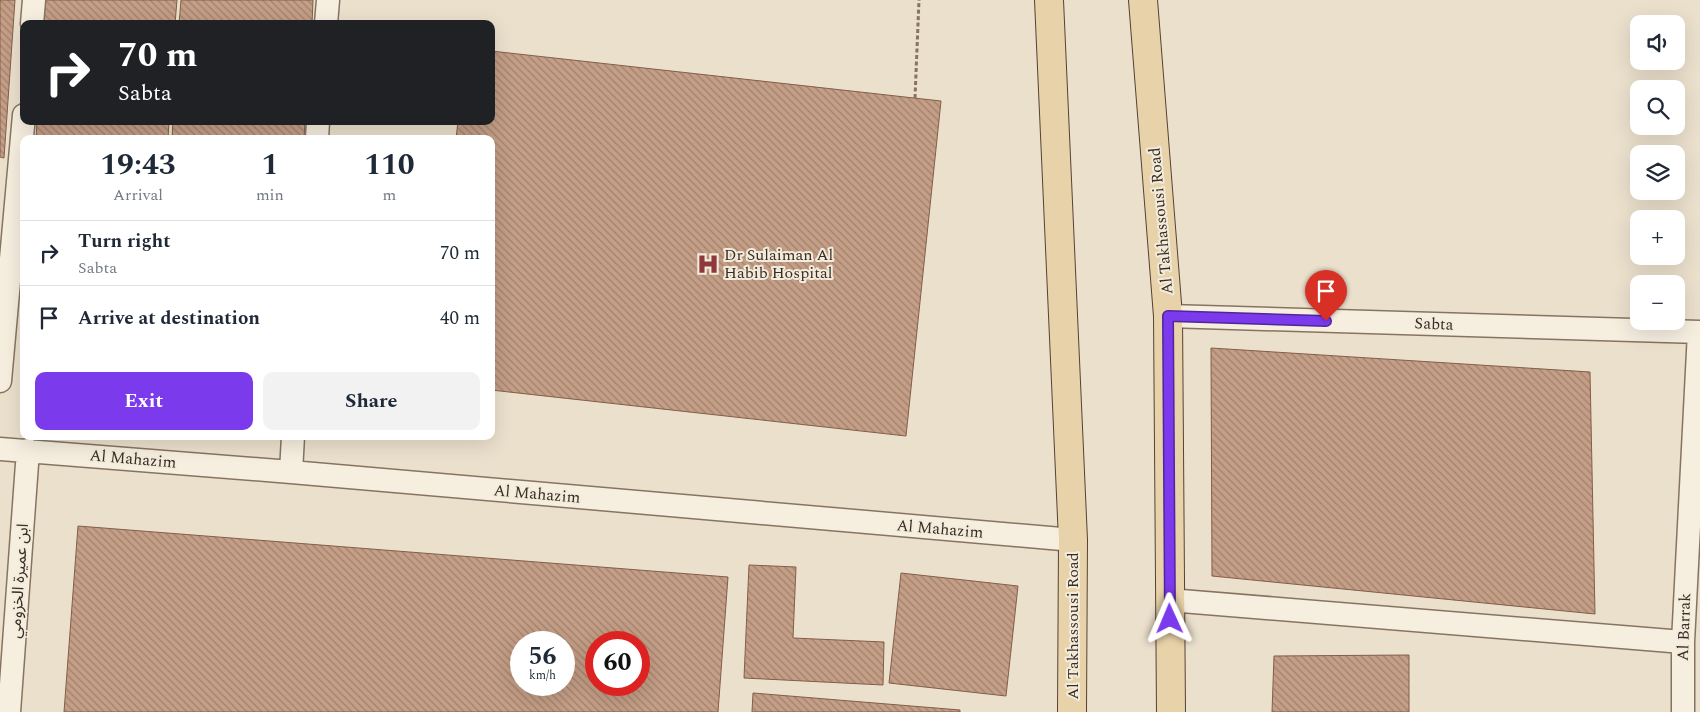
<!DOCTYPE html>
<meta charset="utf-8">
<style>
:root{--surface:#fff;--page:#f2f2f3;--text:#1f2937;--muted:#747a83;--line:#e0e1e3;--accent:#7c3aed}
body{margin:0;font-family:Spectral,"Noto Sans Arabic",serif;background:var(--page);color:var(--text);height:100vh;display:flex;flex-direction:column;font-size:19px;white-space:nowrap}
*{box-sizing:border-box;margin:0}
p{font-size:16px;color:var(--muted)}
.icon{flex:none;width:28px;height:28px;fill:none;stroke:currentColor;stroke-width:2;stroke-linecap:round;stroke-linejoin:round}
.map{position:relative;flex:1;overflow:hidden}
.drawer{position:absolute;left:20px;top:135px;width:475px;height:305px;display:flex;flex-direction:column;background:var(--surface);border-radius:10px;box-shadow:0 5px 20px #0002}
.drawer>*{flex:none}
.top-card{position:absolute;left:20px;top:20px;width:475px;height:105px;border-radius:10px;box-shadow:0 5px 20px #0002;background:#202124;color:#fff;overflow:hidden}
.tools{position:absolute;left:1630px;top:15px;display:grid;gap:10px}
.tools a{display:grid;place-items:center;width:55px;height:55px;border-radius:10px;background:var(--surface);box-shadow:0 5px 20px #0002;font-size:25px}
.speed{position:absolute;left:510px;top:631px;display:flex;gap:10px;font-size:25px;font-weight:700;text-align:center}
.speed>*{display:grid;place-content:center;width:65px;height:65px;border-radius:50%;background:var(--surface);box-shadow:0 5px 20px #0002;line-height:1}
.speed small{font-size:12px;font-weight:400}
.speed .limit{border:8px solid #d22;background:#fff;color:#111}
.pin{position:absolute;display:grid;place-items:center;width:42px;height:42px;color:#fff;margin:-51px -21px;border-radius:50% 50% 50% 0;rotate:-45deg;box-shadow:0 0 5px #0007}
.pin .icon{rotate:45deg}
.me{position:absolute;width:55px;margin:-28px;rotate:359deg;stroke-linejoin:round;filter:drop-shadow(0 0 4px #0008)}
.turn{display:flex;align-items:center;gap:18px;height:105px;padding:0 15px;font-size:22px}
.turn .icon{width:65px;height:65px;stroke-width:2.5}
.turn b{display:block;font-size:35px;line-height:42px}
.eta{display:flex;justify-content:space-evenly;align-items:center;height:85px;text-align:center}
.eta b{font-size:30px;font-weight:700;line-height:35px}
.cta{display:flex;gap:10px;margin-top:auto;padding:10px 15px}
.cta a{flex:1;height:58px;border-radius:10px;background:var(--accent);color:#fff;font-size:20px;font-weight:700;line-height:58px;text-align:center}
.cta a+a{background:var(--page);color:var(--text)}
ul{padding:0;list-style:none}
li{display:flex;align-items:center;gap:15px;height:65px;padding:0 15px;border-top:1px solid var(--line)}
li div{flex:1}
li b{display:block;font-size:19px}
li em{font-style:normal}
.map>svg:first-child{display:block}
.building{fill:url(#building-back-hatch);stroke:#835e4a;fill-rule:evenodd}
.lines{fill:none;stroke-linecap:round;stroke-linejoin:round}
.street-casing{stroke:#867461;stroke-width:25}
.primary-casing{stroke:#554235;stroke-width:30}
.path{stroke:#867461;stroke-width:3;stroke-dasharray:4 2.5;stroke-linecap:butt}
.street{stroke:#f6eedf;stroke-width:22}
.primary{stroke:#e8d2a9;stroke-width:28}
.route-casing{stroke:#51269a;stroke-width:12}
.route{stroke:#7c3aed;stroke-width:9}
.labels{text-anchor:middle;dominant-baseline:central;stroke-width:4;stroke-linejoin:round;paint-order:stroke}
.street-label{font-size:16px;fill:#392d23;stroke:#f3ebdb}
.poi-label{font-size:16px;fill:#392d23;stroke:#f3ebdb;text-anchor:start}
</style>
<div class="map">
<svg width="1700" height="712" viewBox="0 0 1700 712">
<defs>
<pattern id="building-back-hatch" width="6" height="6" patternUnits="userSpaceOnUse" patternTransform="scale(1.25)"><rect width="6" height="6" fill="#c49e86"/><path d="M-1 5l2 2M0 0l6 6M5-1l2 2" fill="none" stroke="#a0816d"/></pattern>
</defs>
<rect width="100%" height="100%" fill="#ebe0cc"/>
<path class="building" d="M0,0H15L4,158L0,157Z
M45,0H177L175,24H44Z
M181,0H313L312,24H179Z
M491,51L941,101L906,436L491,390V139H456L458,121H491Z
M37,121H169L168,139H36Z
M173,121H305L304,139H172Z
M1211,348L1590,372L1595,614L1212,576Z
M24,380V414H21Z
M78,526L728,577L718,712H64ZM521,642H564V685H521ZM596,642H639V685H596Z
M749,565L796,567L793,638L884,642L883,685L744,678Z
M901,573L1018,586L1006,696L889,683Z
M1409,655V712H1272L1274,656Z
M753,693L960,710V712H752Z"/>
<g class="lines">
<g class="street-casing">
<path id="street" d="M32,24L34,0
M326,24L328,0
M317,139L318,121
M1168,316L1700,332
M0,381L24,115
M0,449L291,472L1073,540
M291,472L293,436
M1169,600L1683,642
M9,712L28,450
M1683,712V642L1699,332"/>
</g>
<g class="primary-casing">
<path id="primary" d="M1049,0L1073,540L1072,712
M1143,0L1168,316L1171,712"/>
</g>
<path class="path" d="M915,98L919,0"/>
<use href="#street" class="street"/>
<use href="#primary" class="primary"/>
</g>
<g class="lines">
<g class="route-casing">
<path id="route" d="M1170,619L1168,316L1326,321"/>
</g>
<use href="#route" class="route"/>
</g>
<defs>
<g id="hospital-bare" transform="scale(1.725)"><path d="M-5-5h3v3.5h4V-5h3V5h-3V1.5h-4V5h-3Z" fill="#8f383c" stroke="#f3ebdb" stroke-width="2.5" paint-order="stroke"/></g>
</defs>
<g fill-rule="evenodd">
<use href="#hospital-bare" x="708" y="264"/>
</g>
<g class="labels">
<g class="street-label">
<text transform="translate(1161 221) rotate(-95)">Al Takhassousi Road</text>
<text transform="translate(1434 324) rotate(2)">Sabta</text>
<text transform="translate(133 459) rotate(5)">Al Mahazim</text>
<text transform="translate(537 494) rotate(5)">Al Mahazim</text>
<text transform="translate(940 529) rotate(5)">Al Mahazim</text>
<text transform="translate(19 581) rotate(-86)">ابن عميرة الخزومي</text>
<text transform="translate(1073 626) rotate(-90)">Al Takhassousi Road</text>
<text transform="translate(1684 627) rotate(-88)">Al Barrak</text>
</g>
<g class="poi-label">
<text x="724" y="255">Dr Sulaiman Al<tspan x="724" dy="18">Habib Hospital</tspan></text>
</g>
</g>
</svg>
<div class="tools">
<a><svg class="icon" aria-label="sound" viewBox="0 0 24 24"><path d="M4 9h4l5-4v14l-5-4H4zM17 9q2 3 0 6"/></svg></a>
<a><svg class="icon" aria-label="search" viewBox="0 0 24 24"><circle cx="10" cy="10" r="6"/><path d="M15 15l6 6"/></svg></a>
<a><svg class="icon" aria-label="layers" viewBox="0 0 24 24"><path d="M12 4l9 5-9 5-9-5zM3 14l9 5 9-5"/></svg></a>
<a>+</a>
<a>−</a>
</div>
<div class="speed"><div>56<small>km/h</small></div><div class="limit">60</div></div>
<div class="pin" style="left:1326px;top:321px;background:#d93025"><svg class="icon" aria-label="arrive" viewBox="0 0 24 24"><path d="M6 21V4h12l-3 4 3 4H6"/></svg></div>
<svg class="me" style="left:1170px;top:619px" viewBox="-20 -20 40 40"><path d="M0-17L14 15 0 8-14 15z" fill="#7c3aed" stroke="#fff" stroke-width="4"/></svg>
<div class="top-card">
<div class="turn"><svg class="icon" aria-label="right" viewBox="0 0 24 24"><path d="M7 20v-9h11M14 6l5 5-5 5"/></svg><div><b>70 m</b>Sabta</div></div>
</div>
<section class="drawer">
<div class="eta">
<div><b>19:43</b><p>Arrival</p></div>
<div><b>1</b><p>min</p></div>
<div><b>110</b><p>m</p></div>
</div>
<ul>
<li><svg class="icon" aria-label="right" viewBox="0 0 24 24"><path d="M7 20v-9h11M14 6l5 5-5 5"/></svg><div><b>Turn right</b><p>Sabta</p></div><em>70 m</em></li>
<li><svg class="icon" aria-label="arrive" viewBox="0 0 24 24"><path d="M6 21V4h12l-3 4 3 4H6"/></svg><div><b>Arrive at destination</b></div><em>40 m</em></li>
</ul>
<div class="cta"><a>Exit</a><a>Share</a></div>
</section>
</div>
